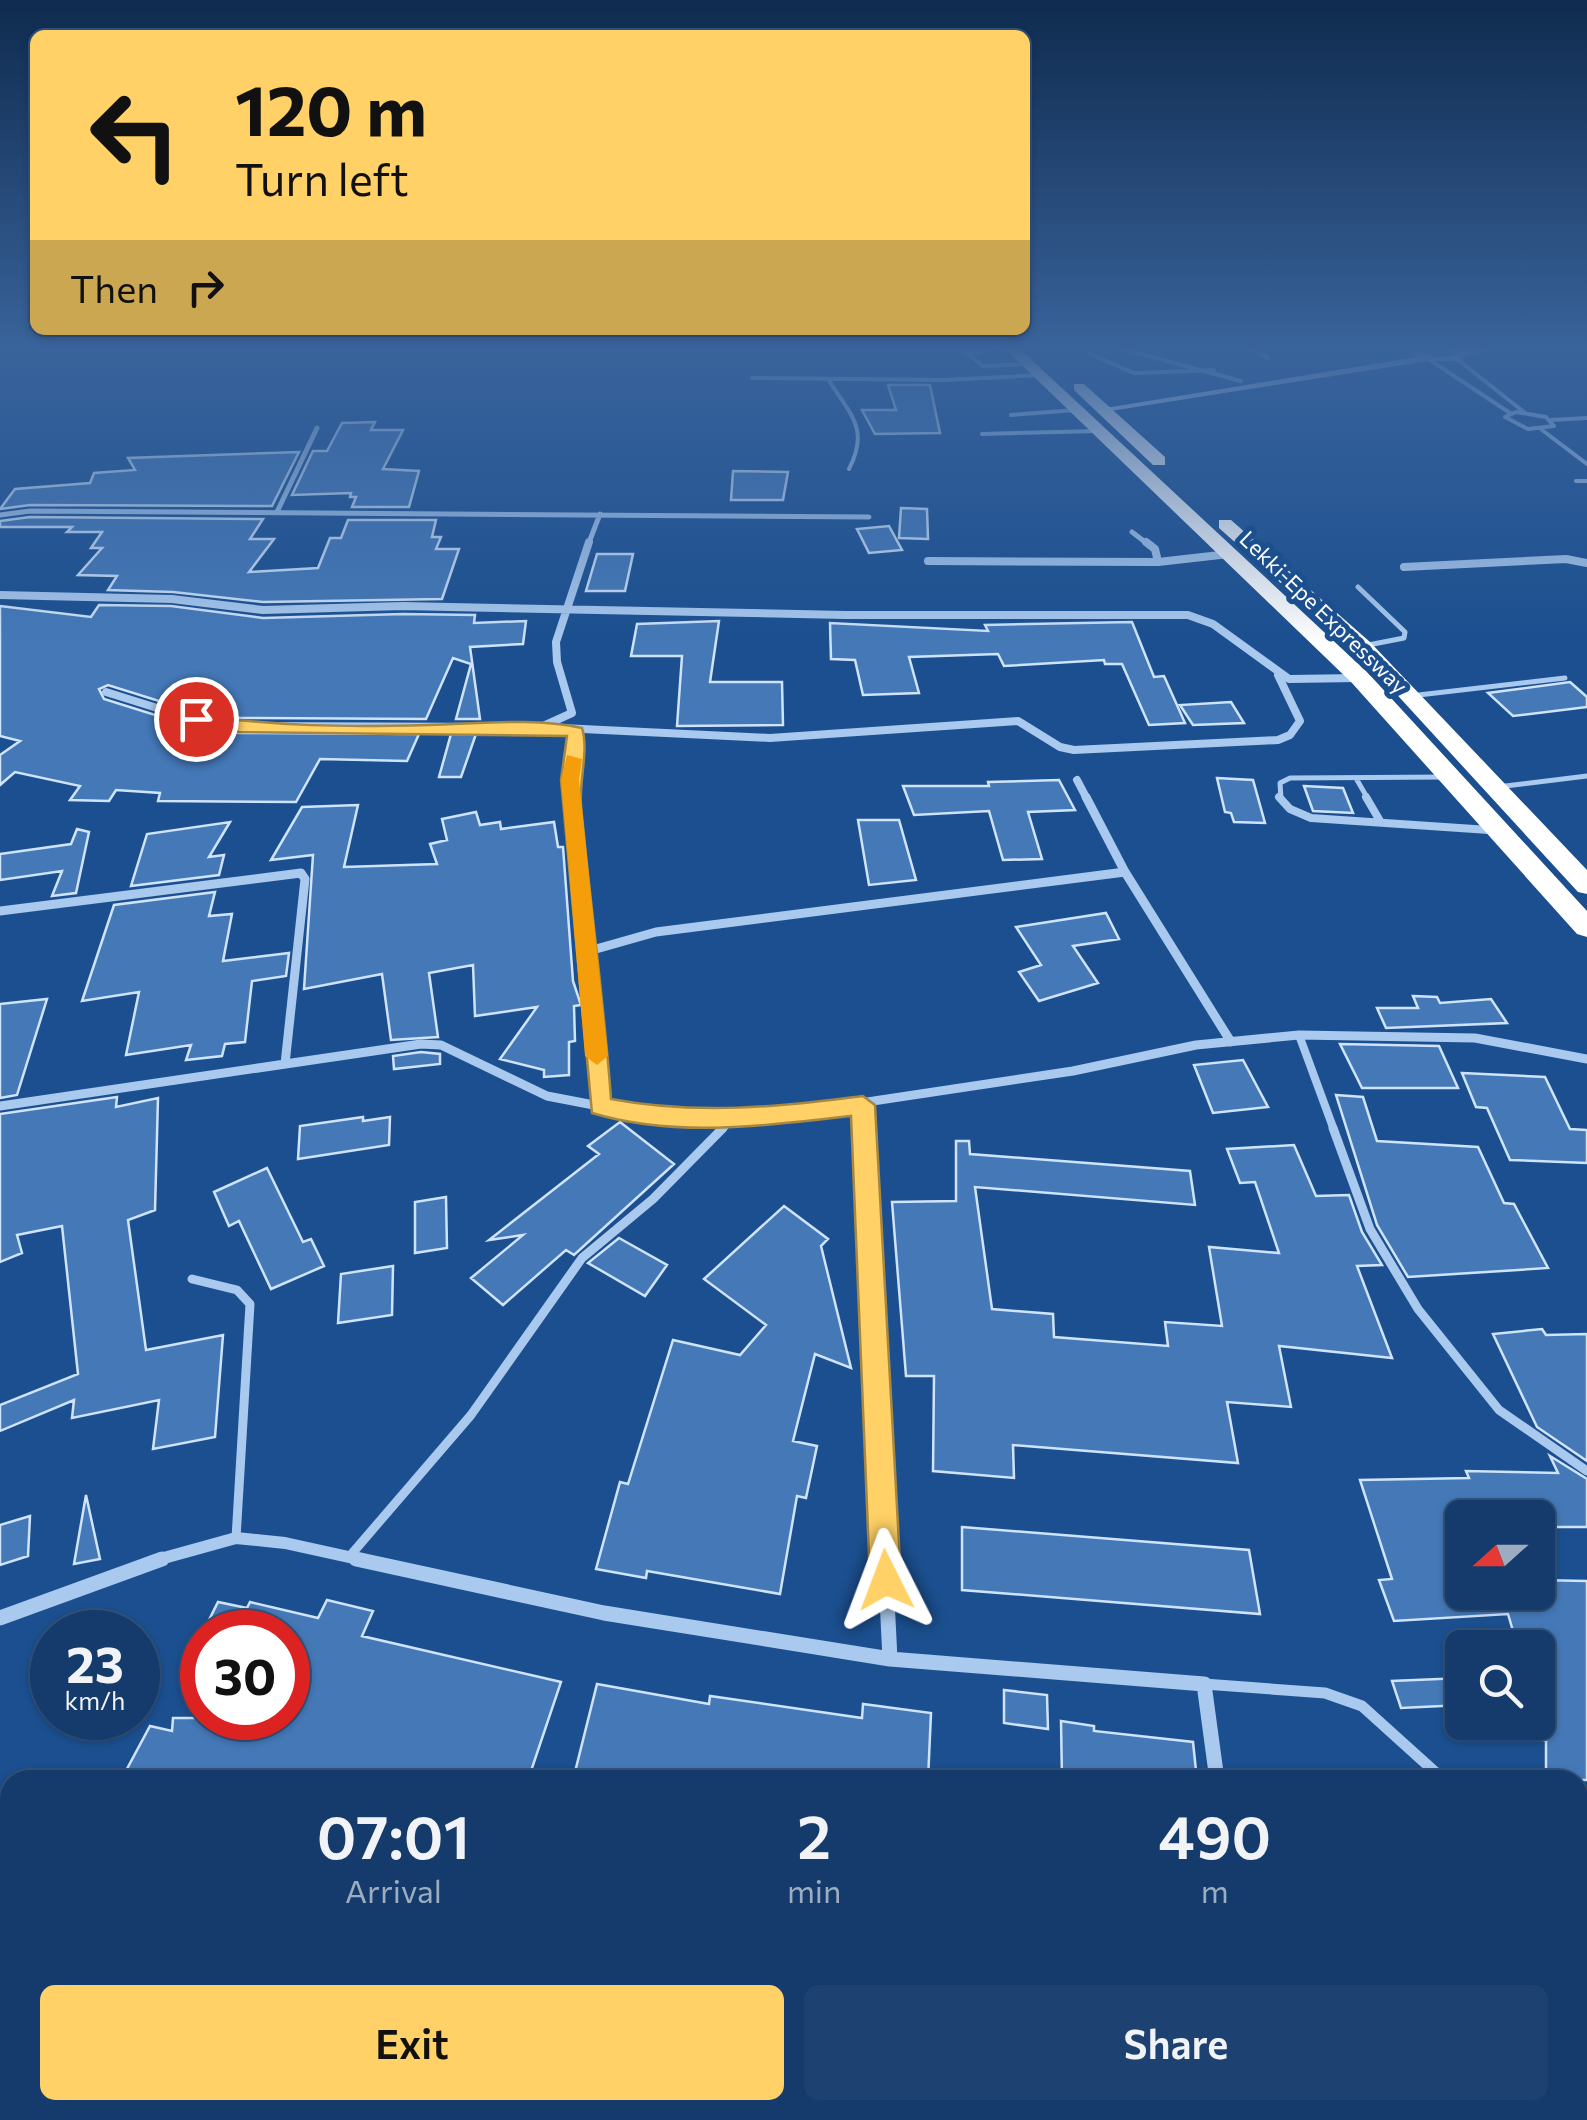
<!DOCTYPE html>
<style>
:root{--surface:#143b6b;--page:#1d4271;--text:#f1f3f6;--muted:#9dadc1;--line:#33557e;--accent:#ffd166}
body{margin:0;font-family:Commissioner,sans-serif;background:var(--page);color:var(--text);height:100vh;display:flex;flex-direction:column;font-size:38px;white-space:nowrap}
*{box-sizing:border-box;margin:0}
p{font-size:32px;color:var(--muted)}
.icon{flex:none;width:55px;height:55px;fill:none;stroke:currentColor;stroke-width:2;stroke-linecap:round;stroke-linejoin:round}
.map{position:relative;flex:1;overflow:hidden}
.details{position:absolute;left:0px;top:1770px;width:1588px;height:350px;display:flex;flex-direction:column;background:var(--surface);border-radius:30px 30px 0 0;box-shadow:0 2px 8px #0004,0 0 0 2px var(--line)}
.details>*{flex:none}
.top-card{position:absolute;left:30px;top:30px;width:1000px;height:305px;border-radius:15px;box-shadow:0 2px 8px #0004,0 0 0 2px var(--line);background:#ffd166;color:#111;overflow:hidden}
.needle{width:65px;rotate:249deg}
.buttons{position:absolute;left:1445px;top:1500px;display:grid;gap:20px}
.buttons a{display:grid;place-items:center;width:110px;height:110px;border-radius:15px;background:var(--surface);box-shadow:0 2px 8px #0004,0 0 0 2px var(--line);font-size:50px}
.speed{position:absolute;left:30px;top:1610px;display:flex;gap:20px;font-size:50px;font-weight:700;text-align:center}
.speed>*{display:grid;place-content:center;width:130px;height:130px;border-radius:50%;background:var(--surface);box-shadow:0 2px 8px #0004,0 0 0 2px var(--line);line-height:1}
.speed small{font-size:25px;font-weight:400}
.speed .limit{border:15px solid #d22;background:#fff;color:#111}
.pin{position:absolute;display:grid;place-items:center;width:85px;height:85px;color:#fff;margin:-42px;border:5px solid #fff;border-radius:50%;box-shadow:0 2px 10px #0007}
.me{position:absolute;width:110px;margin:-55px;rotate:357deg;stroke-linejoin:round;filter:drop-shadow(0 0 8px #0008)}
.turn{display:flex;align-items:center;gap:35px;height:210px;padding:0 40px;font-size:45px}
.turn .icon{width:130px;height:130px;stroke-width:2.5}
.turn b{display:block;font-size:70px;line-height:85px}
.then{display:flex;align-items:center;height:95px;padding:0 40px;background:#0003;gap:20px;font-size:38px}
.eta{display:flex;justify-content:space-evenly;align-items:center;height:170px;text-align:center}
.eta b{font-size:60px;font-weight:600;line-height:70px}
.button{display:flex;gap:20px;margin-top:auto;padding:20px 40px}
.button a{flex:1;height:115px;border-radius:15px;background:var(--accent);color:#111;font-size:40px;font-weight:600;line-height:115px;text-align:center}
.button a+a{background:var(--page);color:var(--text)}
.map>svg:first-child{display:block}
.building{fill:#4478b7;stroke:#cfe3fa;stroke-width:2.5}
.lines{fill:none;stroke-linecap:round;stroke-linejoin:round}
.lane-far4{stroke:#a9c9ee;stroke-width:4}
.lane-far3{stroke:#a9c9ee;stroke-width:5}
.lane-far2{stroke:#a9c9ee;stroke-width:8}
.lane-far1{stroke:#a9c9ee;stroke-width:9}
.lane{stroke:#a9c9ee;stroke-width:11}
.street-far4{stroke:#a9c9ee;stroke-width:5}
.street-far3{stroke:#a9c9ee;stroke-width:8}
.street-far2{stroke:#a9c9ee;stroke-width:9}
.street-far1{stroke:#a9c9ee;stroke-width:12}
.street{stroke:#a9c9ee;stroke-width:15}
.secondary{fill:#d6e6fa;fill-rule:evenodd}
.highway{fill:#fff;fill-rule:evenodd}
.route{fill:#ffd166;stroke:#a68842;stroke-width:2.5}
.slow{fill:#f59e0b}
.labels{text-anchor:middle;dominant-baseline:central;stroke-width:10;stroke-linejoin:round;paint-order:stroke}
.far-street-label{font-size:22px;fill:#fff;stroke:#1b4f8f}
</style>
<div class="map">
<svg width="1587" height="2120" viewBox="0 0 1587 2120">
<rect width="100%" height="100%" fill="#1b4f8f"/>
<path class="building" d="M888,385H930L940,433L875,434L862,410H896Z
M375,422L371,430H403L383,469L419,471L409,507H352L356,497H350L351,493L292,495L313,451H327L342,423Z
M299,452L272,506L30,505L0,509L15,489L90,483L94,473L135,470L128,458Z
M733,471L788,472L783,500H731Z
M901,508L927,509L928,539L899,538Z
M30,517L263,519L250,539H274L249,572L318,568L330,538H341L348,520H436L432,537H441L436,549H459L442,599L263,602L173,592L108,590L117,576L78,575L102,548H91L102,532H67L72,527H0V521Z
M889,526L902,550L869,553L857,529Z
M597,554H633L625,591H586Z
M99,605L171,606L263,618L403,614L475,615L474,623L526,621L523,644L470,647L480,719H456L471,664L453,658L426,719L241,718L191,711L108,685L99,689L104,699L187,725L239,733L419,734L407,761L320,759L296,802L158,801L160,793L116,790L109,801L70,800L80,786L15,772L0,785V755L20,741L0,736V606L91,617Z
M719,621L710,682H782L783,725L677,726L682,656H631L637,624Z
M1132,622L1154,677L1164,676L1185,723L1149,725L1122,664H1105L1104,660L1004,666L998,654L909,657L919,693L863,695L855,660L831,659L830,623L988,631L985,625Z
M1570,682L1587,697V707L1513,716L1488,693Z
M1231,702L1244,723L1193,725L1180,705Z
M451,734H476L461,777H439Z
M1217,778L1253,780L1265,823L1234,822L1231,813L1225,812Z
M1059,780L1075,810L1028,812L1042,859L1003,860L989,811L914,815L903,786H989L988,782Z
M1304,786L1343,788L1353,813L1313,811Z
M358,805L344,867L437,864L430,844L447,840L442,819L476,812L480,825L500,822L501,829L554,822L558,847H563L573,981L581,1005L574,1006L575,1041L569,1042V1075L544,1077V1070L500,1059L537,1007L475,1016L473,965L429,973L438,1037L391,1040L382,974L304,989L313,855L271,860L302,807Z
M858,820H899L916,880L869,885Z
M230,822L209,857L224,855L219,875L131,886L147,834Z
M77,829L89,832L76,893L52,896L62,871L0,880V854L71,844Z
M215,892L209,916L232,914L223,961L289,953L286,976L252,981L245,1042L225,1044L222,1056L186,1060L191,1045L126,1055L139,992L82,1001L114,905Z
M1106,913L1119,939L1073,946L1098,983L1039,1001L1019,972L1041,965L1016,927Z
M1413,996L1437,997L1440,1003L1491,999L1507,1023L1386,1028L1377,1008H1418Z
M47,999L17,1095L0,1098V1004Z
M1340,1044L1439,1046L1458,1088H1362Z
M421,1052L440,1054V1064L394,1069L393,1056Z
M1243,1060L1268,1107L1213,1113L1194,1065Z
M1462,1073L1545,1077L1570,1129L1587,1130V1163L1510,1160L1487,1108L1476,1107Z
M1336,1095L1363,1097L1377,1141L1478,1147L1504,1203L1514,1204L1548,1268L1408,1277L1377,1225Z
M117,1097L116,1107L158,1098L155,1210L128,1220L146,1350L223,1335L215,1437L153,1449L159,1400L72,1418L74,1400L0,1431V1405L78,1374L62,1226L17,1235L22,1253L0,1262V1114Z
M363,1117V1121L390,1117L389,1145L298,1159L300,1126Z
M620,1122L674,1164L574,1255L566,1250L503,1305L471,1278L523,1235L489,1240L599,1154L588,1146Z
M956,1141H969L970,1154L1190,1171L1195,1205L975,1187L992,1309L1053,1314L1054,1337L1168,1346L1165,1322L1222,1326L1209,1247L1279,1253L1255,1182L1240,1183L1227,1149L1294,1145L1316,1196L1349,1195L1362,1232L1382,1265L1357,1266L1392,1358L1279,1346L1291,1407L1227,1402L1238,1463L1013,1445L1014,1478L933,1471L934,1376H906L892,1202L956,1201Z
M267,1168L303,1242L311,1239L324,1266L271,1289L239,1221L229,1226L214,1192Z
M446,1197L447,1248L415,1253V1202Z
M784,1206L828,1239L821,1246L851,1368L815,1354L793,1441L817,1446L806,1498L797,1496L780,1594L647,1571L646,1578L596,1569L620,1482L628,1484L673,1340L740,1355L766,1325L704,1279Z
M619,1238L667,1265L645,1296L588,1263Z
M393,1266L392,1315L338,1323L341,1274Z
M1542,1329L1546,1335L1587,1334V1461L1537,1427L1493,1334Z
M1550,1456L1587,1479V1527H1538V1518H1462V1592H1538V1580L1587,1581V1780H1546V1741L1538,1739V1648H1518L1508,1614L1394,1621L1379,1580L1392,1579L1360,1480L1469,1478L1466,1471L1558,1473Z
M86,1495L100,1559L74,1564Z
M30,1516L28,1556L0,1565V1525Z
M962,1527L1249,1550L1260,1614L962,1590Z
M327,1600L373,1611L362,1636L561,1682L528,1780H121L150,1726L172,1731L173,1718H288V1632H203L218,1602L247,1608L250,1602L318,1618Z
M1462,1678V1705L1401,1708L1392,1681Z
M597,1684L709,1704L710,1696L862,1718L863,1704L931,1713L928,1780H573Z
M1004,1690L1047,1695L1048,1729L1004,1723Z
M1061,1721L1094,1726V1731L1193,1742L1197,1780H1062Z"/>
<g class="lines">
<path class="lane-far4" d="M998,348L968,354L983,366L1028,364
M1119,348L1241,381
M1090,354L1134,373L1214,370
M1427,358L1510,413
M1457,359L1524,412
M752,378L945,380L1040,375
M828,379C850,415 870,428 849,469
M1516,412L1546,417L1554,426L1528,429L1505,417Z
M1011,415L1076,410
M1551,420L1587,418
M1542,430L1587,464
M982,434L1097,431
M1576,481H1587"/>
<path class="lane-far3" d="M1358,587L1405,632L1404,638L1363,646
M1410,696L1565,678
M1357,780L1368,799
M1497,787L1587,776
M1281,799L1280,783L1290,778L1447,777"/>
<path class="lane-far2" d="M1279,797L1290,809L1311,818L1489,830
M1366,797L1380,821
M1299,1035L1334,1130
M721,1130L734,1117"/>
<path class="lane-far1" d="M1333,1128L1370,1229L1418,1309L1499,1410L1587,1471
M192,1279L237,1290L250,1304L236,1538
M349,1557L471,1415L582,1258L653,1199L723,1128"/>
<path class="lane" d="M1204,1684L1325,1693L1362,1706L1444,1780
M1578,1863L1587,1868"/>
<path class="street-far4" d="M1250,348L1267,357
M277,512L317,428
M0,515L30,511L869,517
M1132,532L1149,545
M588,545L600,514"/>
<path class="street-far3" d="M1146,542L1155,549L1158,562
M928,561L1158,562L1229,554
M1404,567L1566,559L1587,563
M0,595L172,599L263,610L403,606L846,615H1188L1213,624L1289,679L1359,678
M106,692L189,718L240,726L541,727L572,713L557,662L556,642L589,542
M541,727L770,738L1018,721L1060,747L1074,750L1278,740L1290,735L1300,721L1278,675
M1077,780L1087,799
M572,799L576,732"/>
<path class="street-far2" d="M571,797L583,938L589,951
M1086,797L1125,872L1231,1042
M0,911L301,873L305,879L285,1064
M863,1105L864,1130
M0,1106L421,1044L441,1045L547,1096L651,1116L760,1118L1073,1071L1196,1045L1299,1035L1475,1038L1587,1059
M600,1106L589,951L656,932L1125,872"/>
<path class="street-far1" d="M864,1128L885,1561
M153,1561L236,1538L285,1543L367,1561"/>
<path class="street" d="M356,1559L604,1613L890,1659L1204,1684L1217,1780
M885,1559L890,1659
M0,1618L162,1559
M318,2110L351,2120
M1233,2120L1242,2110"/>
<path class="secondary" d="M1447,348H1499L1466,355L1461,361H1428L1104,412L1099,409L1417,357L1411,353L1416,350L1436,357L1456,355Z"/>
<path class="highway" d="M1004,348H1019L1368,673L1587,911V937L1577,934L1352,683Z
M1074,384H1084L1165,457V465H1153L1074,390Z
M1219,520H1231L1370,642L1587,870V894L1578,892L1356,650L1219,528Z"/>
</g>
<linearGradient id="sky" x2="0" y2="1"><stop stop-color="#0f2b4f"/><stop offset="0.54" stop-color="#39639b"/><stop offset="1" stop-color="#39639b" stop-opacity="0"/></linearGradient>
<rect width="1587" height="644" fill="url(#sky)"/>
<path class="route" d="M196,714C271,727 351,727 428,725C478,724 532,717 582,728C589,750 579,781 581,805C590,904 604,1000 611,1099C696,1115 779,1107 863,1096L875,1105L901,1580L897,1591L886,1596L875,1591L870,1580L851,1116C767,1126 675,1138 592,1113L561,780L567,736L239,732L189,723L187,719Z"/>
<path class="slow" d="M567,755L582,759L579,780L608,1056L597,1065L585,1056L561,780Z"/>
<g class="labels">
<g class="far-street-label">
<text transform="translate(1324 612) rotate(44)">Lekki-Epe Expressway</text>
</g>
</g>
</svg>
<div class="buttons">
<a><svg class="needle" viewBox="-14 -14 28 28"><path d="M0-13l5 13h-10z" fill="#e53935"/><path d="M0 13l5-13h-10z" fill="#9dadc1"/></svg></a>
<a><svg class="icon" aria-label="search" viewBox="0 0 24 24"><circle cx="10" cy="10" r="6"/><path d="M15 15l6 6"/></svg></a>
</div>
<div class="speed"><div>23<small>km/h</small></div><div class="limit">30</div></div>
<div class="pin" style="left:196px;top:719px;background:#d93025"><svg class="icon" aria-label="arrive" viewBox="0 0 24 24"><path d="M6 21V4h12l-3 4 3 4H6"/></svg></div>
<svg class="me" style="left:886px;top:1580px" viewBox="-20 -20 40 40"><path d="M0-17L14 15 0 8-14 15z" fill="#ffd166" stroke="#fff" stroke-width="4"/></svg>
<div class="top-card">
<div class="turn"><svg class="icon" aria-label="left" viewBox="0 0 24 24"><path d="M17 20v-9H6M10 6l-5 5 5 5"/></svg><div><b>120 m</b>Turn left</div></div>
<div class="then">Then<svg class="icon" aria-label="right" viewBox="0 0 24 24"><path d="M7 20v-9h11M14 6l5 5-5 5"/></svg></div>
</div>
<section class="details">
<div class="eta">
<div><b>07:01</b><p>Arrival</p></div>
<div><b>2</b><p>min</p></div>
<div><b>490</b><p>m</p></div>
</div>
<div class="button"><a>Exit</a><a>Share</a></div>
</section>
</div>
